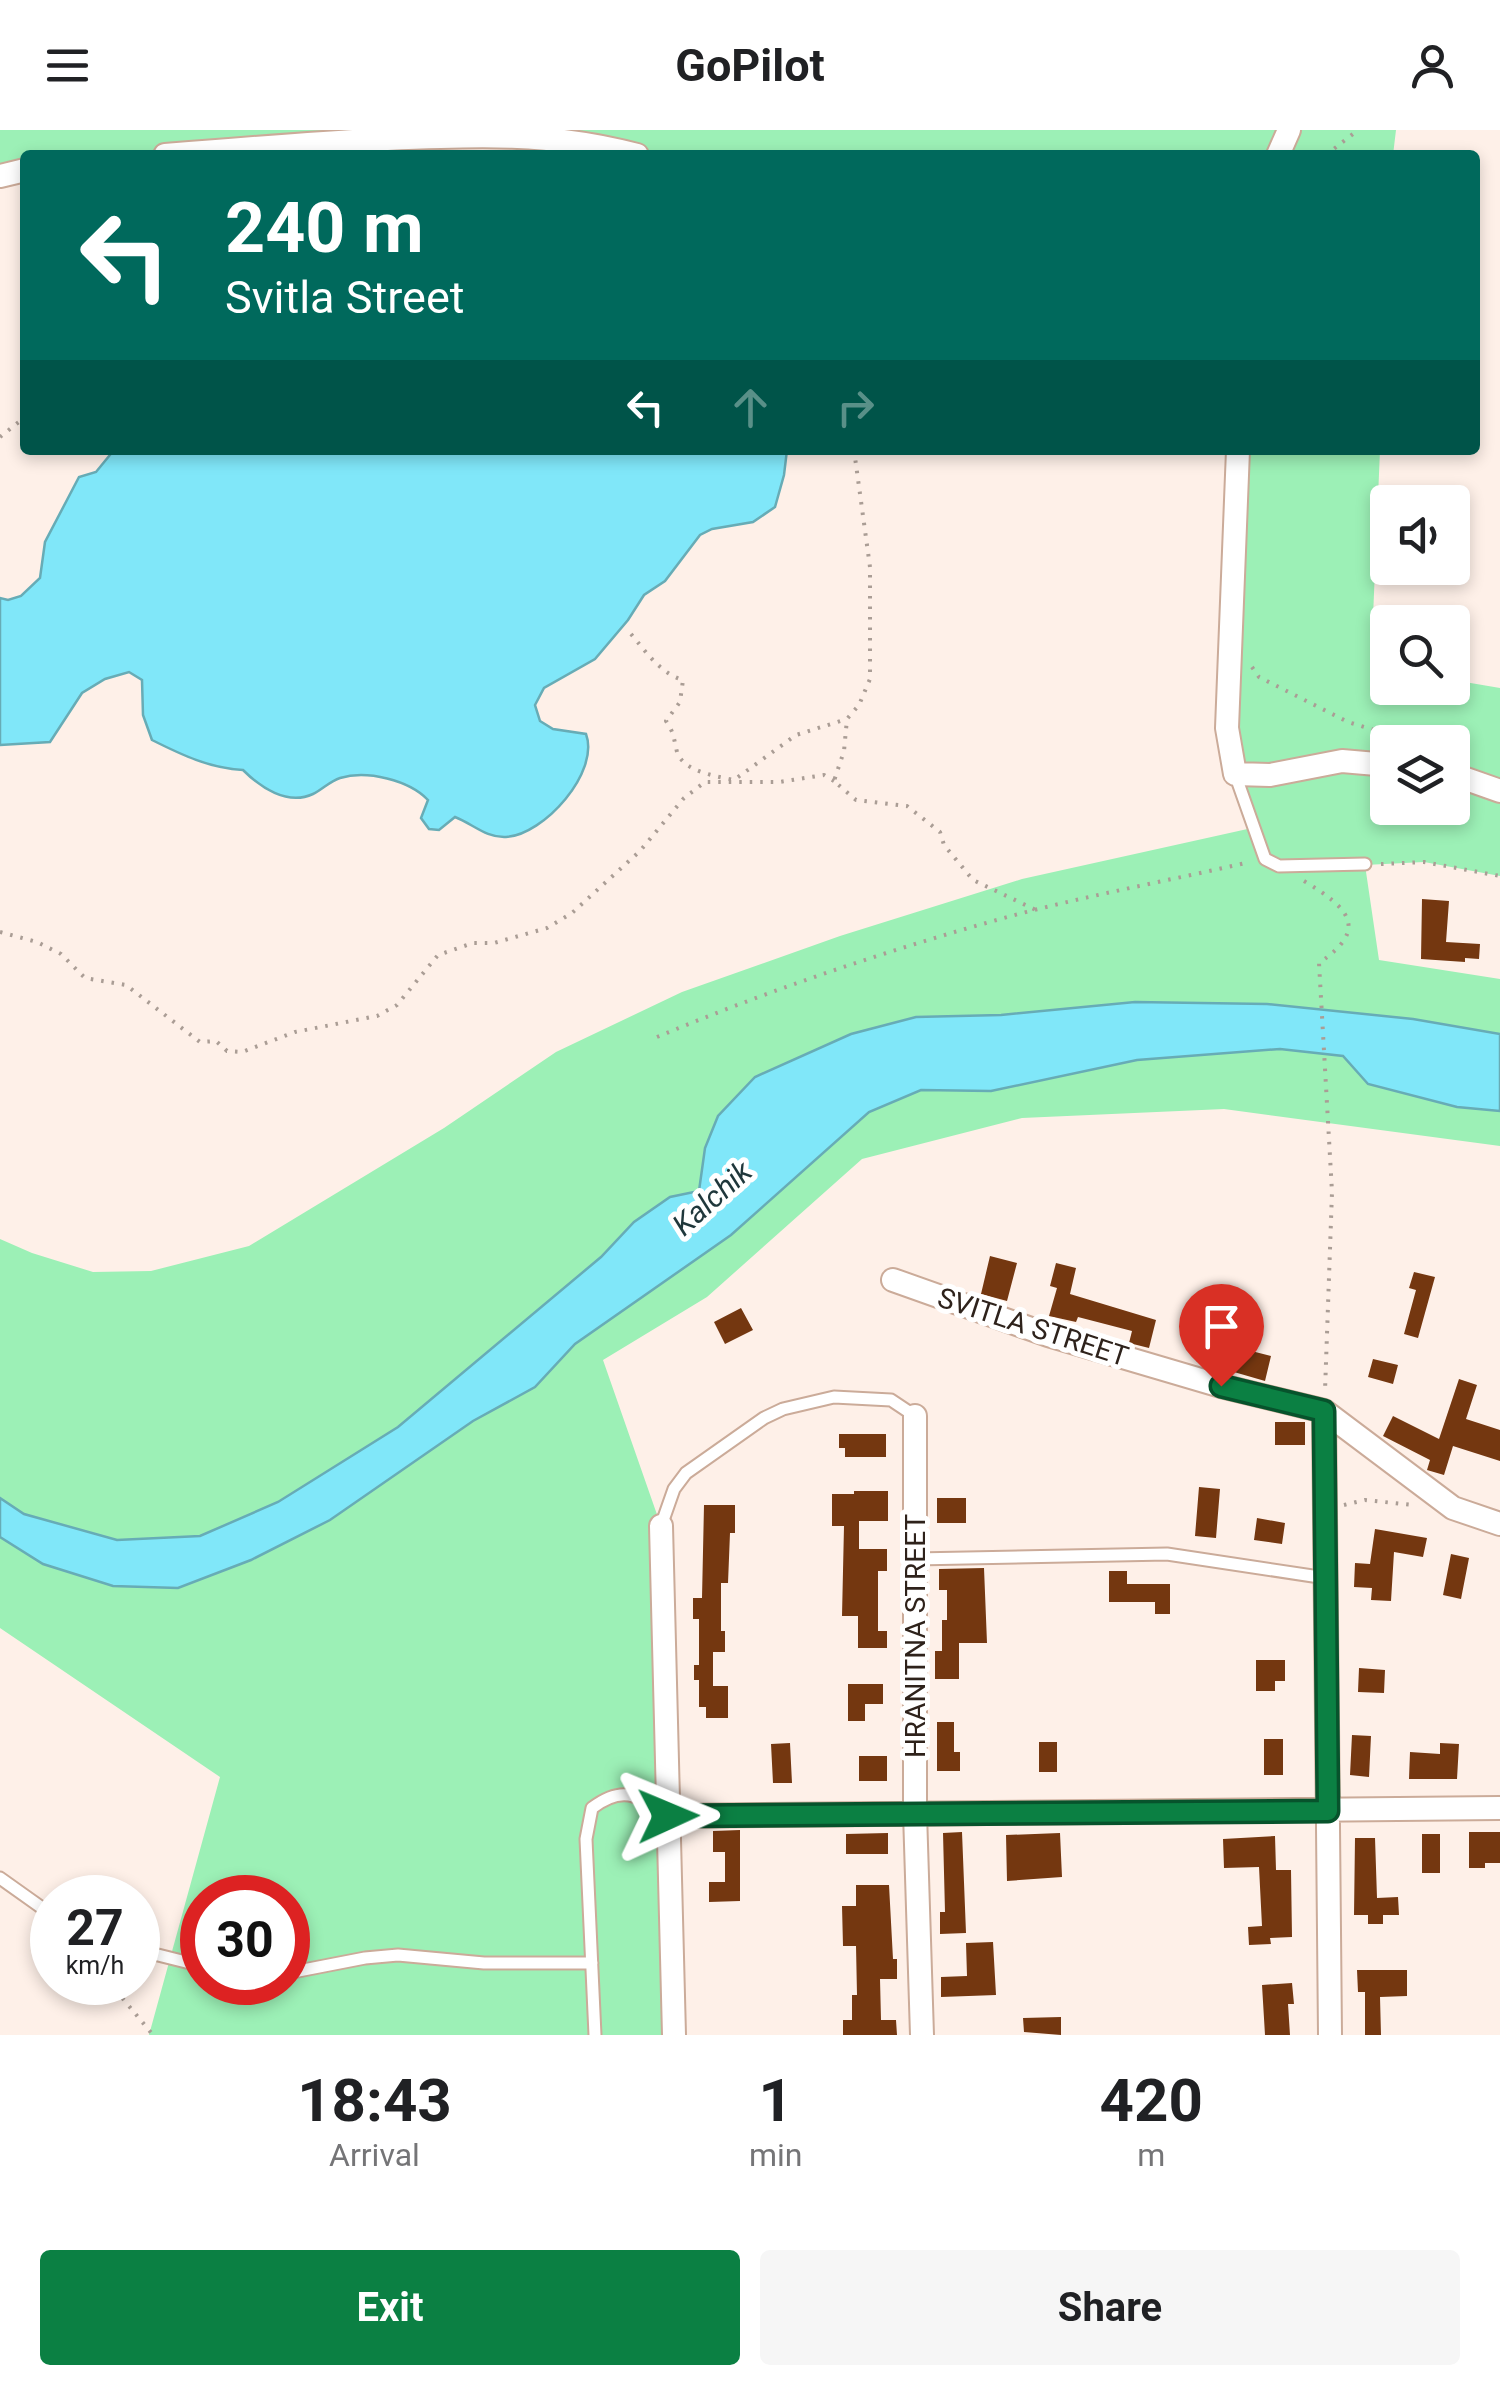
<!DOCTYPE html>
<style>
:root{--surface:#fff;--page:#f6f6f6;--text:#202124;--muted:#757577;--accent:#0b8043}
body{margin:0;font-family:Roboto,sans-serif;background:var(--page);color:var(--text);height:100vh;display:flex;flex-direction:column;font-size:38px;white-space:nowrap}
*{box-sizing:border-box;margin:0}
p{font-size:32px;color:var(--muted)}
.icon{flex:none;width:55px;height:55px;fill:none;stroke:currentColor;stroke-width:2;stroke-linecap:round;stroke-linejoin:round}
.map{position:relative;height:1905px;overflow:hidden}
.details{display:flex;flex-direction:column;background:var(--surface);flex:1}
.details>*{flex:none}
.guide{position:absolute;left:20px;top:20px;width:1460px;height:305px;border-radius:10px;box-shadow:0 5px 15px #0003;background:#00695c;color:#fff;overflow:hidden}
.controls{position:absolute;left:1370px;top:355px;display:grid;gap:20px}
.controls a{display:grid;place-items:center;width:100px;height:100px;border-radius:10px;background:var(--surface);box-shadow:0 5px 15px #0003;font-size:50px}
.speed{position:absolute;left:30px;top:1745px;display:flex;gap:20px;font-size:50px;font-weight:700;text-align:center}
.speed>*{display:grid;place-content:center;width:130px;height:130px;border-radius:50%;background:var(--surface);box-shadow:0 5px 15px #0003;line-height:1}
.speed small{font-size:25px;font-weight:400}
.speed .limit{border:15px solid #d22;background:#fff;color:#111}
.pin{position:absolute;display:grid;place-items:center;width:85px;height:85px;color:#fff;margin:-102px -42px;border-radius:50% 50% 50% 0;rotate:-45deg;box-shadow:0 0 10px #0007}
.pin .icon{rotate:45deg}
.me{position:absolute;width:110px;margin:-55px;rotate:89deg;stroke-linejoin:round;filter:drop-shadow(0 0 8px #0008)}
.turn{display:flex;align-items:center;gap:35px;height:210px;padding:0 40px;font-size:45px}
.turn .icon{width:130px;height:130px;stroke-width:2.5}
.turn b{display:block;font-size:70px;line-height:85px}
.lanes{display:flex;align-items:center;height:95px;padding:0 40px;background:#0003;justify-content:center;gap:50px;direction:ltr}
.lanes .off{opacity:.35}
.eta{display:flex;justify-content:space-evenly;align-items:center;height:170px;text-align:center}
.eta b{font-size:60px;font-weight:700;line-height:70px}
.cta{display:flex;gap:20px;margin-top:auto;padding:20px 40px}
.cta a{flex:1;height:115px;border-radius:10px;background:var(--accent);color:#fff;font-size:40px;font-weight:700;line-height:115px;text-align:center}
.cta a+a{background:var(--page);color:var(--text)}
header{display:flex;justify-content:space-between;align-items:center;height:130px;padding:0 40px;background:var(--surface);font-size:45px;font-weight:700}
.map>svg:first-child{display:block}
.green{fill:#9cf0b6;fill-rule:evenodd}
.water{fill:#80e7f9;stroke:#67acb6;stroke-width:2.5}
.building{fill:#743710}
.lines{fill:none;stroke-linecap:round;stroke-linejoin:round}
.service-casing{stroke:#cbab99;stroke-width:15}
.minor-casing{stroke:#cbab99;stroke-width:26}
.path{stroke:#aa9d95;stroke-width:4;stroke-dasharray:2.5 8;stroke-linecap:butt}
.service{stroke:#fff;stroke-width:11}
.minor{stroke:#fff;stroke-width:22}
.route-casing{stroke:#07532c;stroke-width:25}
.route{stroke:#0b8043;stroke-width:18}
.labels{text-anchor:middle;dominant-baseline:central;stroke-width:10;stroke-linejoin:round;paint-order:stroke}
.street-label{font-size:28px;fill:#2e221b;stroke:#fff}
.water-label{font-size:30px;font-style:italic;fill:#1f373b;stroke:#fff}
</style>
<header><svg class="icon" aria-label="menu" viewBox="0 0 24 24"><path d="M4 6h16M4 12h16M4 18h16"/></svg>GoPilot<svg class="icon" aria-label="person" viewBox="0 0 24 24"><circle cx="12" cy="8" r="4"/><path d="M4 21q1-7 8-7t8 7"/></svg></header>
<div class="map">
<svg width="1500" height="1905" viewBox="0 0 1500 1905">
<rect width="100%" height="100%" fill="#fef0e8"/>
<path class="green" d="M0,0H1396L1393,25H637L561,8L165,25H25V40L0,46Z
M1238,320H1380L1371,535L1387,539L1388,558H1452L1453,550L1500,558V746L1424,732L1365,735L1379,830L1500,849V1016L1224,979L1022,988L862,1029L707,1167L603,1230L661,1396L674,1905H149L220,1647L0,1498V1109L32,1123L93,1142L151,1141L249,1116L444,998L556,922L682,862L840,806L1022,749L1252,698L1235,644ZM1388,612H1452V678H1388ZM202,1768H288V1852H202Z"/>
<path class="water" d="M114,320H787L784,345L775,377L753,392L712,399L700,405L665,451L644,465L628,490L595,529L544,558L535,575L540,591L553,599L586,604C600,642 544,705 506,707C486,708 473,694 455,687L439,700L429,699L421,688L428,670C409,650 367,640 340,648C330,651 322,660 313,664C287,676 260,657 243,640C209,638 182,625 152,610L143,585L142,550L129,542L105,549L82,563L50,612L0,615V468L8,470L21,466L40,448L45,412L79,347L96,342Z
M1135,872L1267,874L1413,889L1500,904V981L1457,977L1368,954L1343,926L1280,919L1137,930L991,961L921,960L869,982L731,1105L575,1214L535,1257L473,1291L330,1390L251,1430L178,1458L113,1456L43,1434L0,1407V1368L24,1384L117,1410L200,1406L278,1372L398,1297L601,1127L634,1092L670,1067L699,1061L705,1018L718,986L755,947L851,904L916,887L1001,885Z"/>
<path class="building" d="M1422,769L1449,771L1446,812L1480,814L1479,829L1465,828V832L1421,829Z
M990,1126L1017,1133L1007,1171L981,1164Z
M1056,1133L1076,1138L1070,1164L1156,1190L1149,1218L1129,1213L1132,1201L1078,1187L1076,1192L1049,1186L1057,1158L1050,1156Z
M1414,1142L1435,1147L1418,1208L1404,1204L1416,1160L1409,1158Z
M741,1178L753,1200L725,1214L714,1192Z
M1203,1203L1226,1209L1224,1214L1271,1226L1265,1251L1196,1231Z
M1373,1229L1398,1235L1393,1254L1368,1247Z
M1459,1249L1477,1255L1466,1289L1500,1300V1331L1453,1316L1444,1345L1427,1340L1430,1330L1383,1306L1393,1286L1439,1309Z
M1275,1292H1305V1315H1275Z
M839,1304H886V1327H845V1318H839Z
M1199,1357L1220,1359L1216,1408L1195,1406Z
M854,1361H888V1391H859V1419H887V1441H878V1501H887V1518H858V1486H842L844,1396H832V1364H854Z
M937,1368H966V1393H937Z
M704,1375H735V1403H730L728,1453H721V1501H725V1522H713V1556H728V1588H706V1577H699V1550H694V1535H699V1489H693V1468H702Z
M1257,1388L1285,1393L1282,1414L1254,1410Z
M1375,1399L1427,1408L1423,1427L1394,1422L1391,1471L1371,1470L1372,1458L1354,1457L1355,1433L1370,1434Z
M1451,1424L1469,1428L1461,1469L1443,1465Z
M984,1438L987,1513H959V1549H935V1521H942V1490H947V1460H939V1439Z
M1109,1441H1127V1454H1170V1484H1155V1472H1109Z
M1256,1530H1285V1551H1275V1561H1256Z
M1359,1538L1385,1540L1384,1563L1358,1562Z
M848,1554H883V1574H865V1591H848Z
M937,1592H954V1622H960V1641H937Z
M1352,1605L1371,1606L1369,1647L1350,1645Z
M1264,1609H1283V1645H1264Z
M1039,1612H1057V1642H1039Z
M790,1613L792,1653H773L771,1614Z
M1440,1613L1459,1614L1457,1649H1409L1410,1622L1440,1624Z
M859,1626H887V1651H859Z
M740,1700V1771L709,1772V1752H725V1722H713V1701Z
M962,1702L966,1803L940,1804V1782H945L943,1703Z
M1469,1702H1500V1733H1485V1738H1469Z
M888,1703V1724H846V1704Z
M1060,1703L1062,1747L1007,1751L1006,1705Z
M1422,1704H1440V1743H1422Z
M1275,1706L1276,1740H1291L1292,1807L1270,1808L1271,1814L1249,1815L1248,1797L1262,1796L1259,1737L1224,1738L1223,1709Z
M1355,1708H1375L1377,1768L1398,1767L1399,1785H1383V1794H1368V1785H1354Z
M856,1755H889L893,1829H897V1849H880L881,1890H896L897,1905H843V1890H852V1865H857L856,1816H843L842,1776H856Z
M993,1812L996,1865L941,1867V1847L967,1846L966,1813Z
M1357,1840H1407V1866L1380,1867L1381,1905H1365V1862H1358Z
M1292,1853L1294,1874H1288L1290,1905H1265L1262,1855Z
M1061,1887V1905L1024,1902L1023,1888Z"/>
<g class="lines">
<g class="service-casing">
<path id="service" d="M1235,644L1265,729L1279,736L1365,734
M661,1396L674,1359L686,1343L764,1288L783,1279L834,1267L891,1270L915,1286
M915,1429L1167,1424L1326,1448
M0,1748L52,1785
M138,1820L202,1836
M288,1843L365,1828L398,1825L484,1833H592
M595,1905L586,1709L592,1678C624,1654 638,1666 668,1686"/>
</g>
<g class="minor-casing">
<path id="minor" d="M165,25C239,19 313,13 387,9C475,5 550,2 637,25
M1278,25L1289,0
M0,46L25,40
M1238,320L1227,598L1235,644L1270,645L1342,631L1388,635
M1452,644L1500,661
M893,1150L1048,1205L1221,1256L1324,1281L1453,1378L1500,1394
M1324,1281L1330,1905
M915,1286V1683L922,1905
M661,1396L674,1905
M668,1686L1500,1678"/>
</g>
<path class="path" d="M1326,25L1358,0
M0,307L25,287
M854,320L870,437V549L859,575L847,589L844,621L834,651L856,670L907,676L940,702L944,715L973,750L1036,780
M631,504C647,523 660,543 683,550L680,572L666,591C674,602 674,610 677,622C684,642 716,646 734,650L796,605L847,589
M1252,537L1259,547L1348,592L1413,612
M1381,734L1424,732L1500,746
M1304,751C1347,777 1371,798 1319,833L1332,1062L1325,1261
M0,802L37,812L61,824L85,848L126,855L200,912L216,911L227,921L242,922L295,902L377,886L397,875L438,825L473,813H494L547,798L572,783L640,721L684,668L705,652H779L824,645L834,651
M657,907C772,859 891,819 1011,786C1090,765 1171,750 1250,732
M1344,1375L1365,1370L1413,1375
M109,1852L153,1905"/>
<use href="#service" class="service"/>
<use href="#minor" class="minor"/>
</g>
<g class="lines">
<g class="route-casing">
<path id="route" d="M668,1686L1328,1681L1324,1281L1221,1256"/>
</g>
<use href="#route" class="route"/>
</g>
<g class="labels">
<g class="street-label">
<text transform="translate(1033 1197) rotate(18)">SVITLA STREET</text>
<text transform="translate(915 1506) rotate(-90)">HRANITNA STREET</text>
</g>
<g class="water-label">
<text transform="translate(712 1068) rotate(-42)">Kalchik</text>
</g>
</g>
</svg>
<div class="controls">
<a><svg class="icon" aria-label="sound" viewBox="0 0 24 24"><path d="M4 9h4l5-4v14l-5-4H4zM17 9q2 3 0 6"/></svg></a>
<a><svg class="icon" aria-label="search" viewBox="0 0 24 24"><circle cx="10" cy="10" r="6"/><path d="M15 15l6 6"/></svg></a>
<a><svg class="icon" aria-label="layers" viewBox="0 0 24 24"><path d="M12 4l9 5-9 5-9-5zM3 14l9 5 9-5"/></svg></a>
</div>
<div class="speed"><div>27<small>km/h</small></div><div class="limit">30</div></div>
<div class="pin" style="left:1221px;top:1256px;background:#d93025"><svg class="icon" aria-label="arrive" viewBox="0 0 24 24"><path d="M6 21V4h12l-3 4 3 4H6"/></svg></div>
<svg class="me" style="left:668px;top:1686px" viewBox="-20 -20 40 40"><path d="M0-17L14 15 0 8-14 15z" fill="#0b8043" stroke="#fff" stroke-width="4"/></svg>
<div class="guide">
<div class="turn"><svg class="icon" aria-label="left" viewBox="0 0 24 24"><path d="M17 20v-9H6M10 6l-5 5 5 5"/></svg><div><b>240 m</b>Svitla Street</div></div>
<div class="lanes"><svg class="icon" aria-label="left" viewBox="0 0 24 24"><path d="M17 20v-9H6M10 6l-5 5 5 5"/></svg><svg class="icon off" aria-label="ahead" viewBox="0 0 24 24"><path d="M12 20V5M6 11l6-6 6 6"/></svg><svg class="icon off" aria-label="right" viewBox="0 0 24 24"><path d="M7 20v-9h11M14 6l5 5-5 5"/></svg></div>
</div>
</div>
<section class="details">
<div class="eta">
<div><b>18:43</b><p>Arrival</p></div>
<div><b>1</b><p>min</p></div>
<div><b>420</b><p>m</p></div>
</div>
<div class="cta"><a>Exit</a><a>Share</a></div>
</section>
